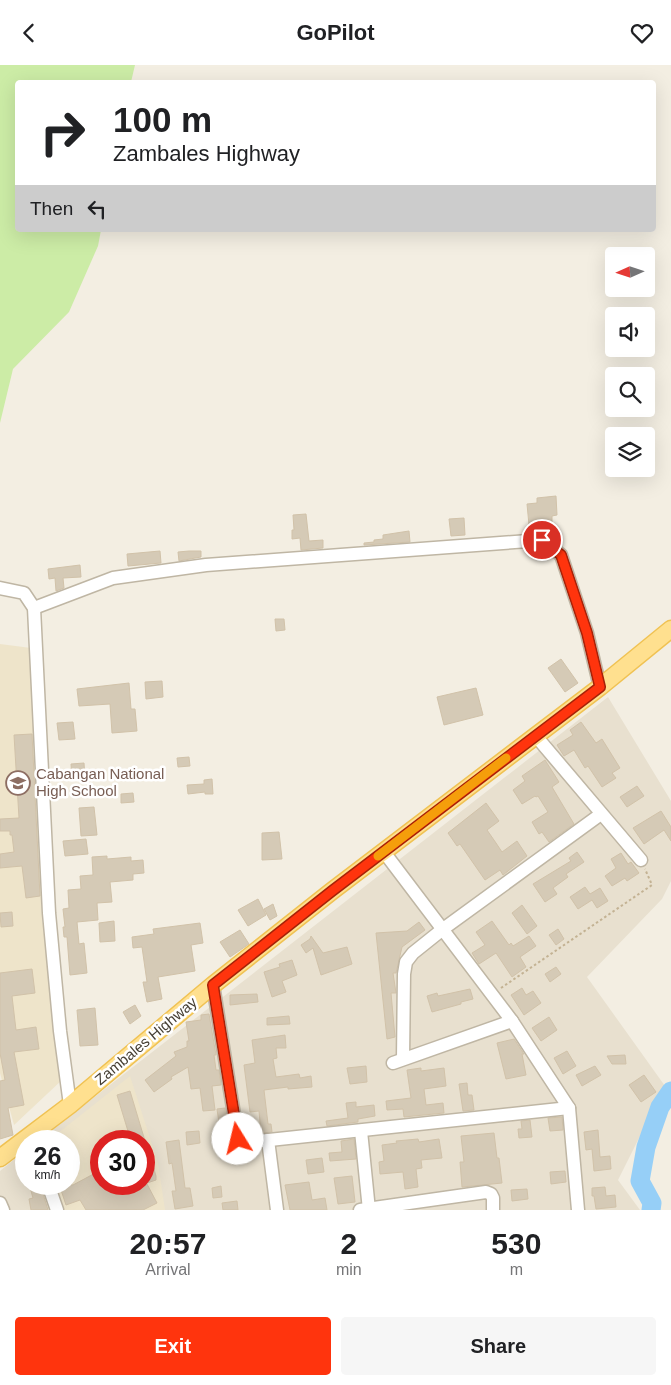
<!DOCTYPE html>
<style>
:root{--surface:#fff;--page:#f6f6f6;--text:#202124;--muted:#757577;--accent:#ff340d}
body{margin:0;font-family:Arial,sans-serif;background:var(--page);color:var(--text);height:100vh;display:flex;flex-direction:column;font-size:19px;white-space:nowrap}
*{box-sizing:border-box;margin:0}
p{font-size:16px;color:var(--muted)}
.icon{flex:none;width:28px;height:28px;fill:none;stroke:currentColor;stroke-width:2;stroke-linecap:round;stroke-linejoin:round}
.map{position:relative;height:1145px;overflow:hidden}
.side{display:flex;flex-direction:column;background:var(--surface);flex:1}
.side>*{flex:none}
.guide{position:absolute;left:15px;top:15px;width:641px;height:152px;border-radius:5px;box-shadow:0 5px 20px #0002;background:#fff;color:var(--text);overflow:hidden}
.needle{width:32px;rotate:267deg}
.fabs{position:absolute;left:605px;top:182px;display:grid;gap:10px}
.fabs a{display:grid;place-items:center;width:50px;height:50px;border-radius:5px;background:var(--surface);box-shadow:0 5px 20px #0002;font-size:25px}
.speed{position:absolute;left:15px;top:1065px;display:flex;gap:10px;font-size:25px;font-weight:700;text-align:center}
.speed>*{display:grid;place-content:center;width:65px;height:65px;border-radius:50%;background:var(--surface);box-shadow:0 5px 20px #0002;line-height:1}
.speed small{font-size:12px;font-weight:400}
.speed .limit{border:8px solid #d22;background:#fff;color:#111}
.pin{position:absolute;display:grid;place-items:center;width:42px;height:42px;color:#fff;margin:-21px;border:2px solid #fff;border-radius:50%;box-shadow:0 1px 5px #0007}
.me{position:absolute;width:55px;margin:-28px;rotate:351deg;stroke-linejoin:round;filter:drop-shadow(0 0 4px #0008)}
.turn{display:flex;align-items:center;gap:18px;height:105px;padding:0 15px;font-size:22px}
.turn .icon{width:65px;height:65px;stroke-width:2.5}
.turn b{display:block;font-size:35px;line-height:42px}
.then{display:flex;align-items:center;height:48px;padding:0 15px;background:#0003;gap:10px;font-size:19px}
.eta{display:flex;justify-content:space-evenly;align-items:center;height:85px;text-align:center}
.eta b{font-size:30px;font-weight:700;line-height:35px}
.primary-button{display:flex;gap:10px;margin-top:auto;padding:10px 15px}
.primary-button a{flex:1;height:58px;border-radius:5px;background:var(--accent);color:#fff;font-size:20px;font-weight:700;line-height:58px;text-align:center}
.primary-button a+a{background:var(--page);color:var(--text)}
header{display:flex;justify-content:space-between;align-items:center;height:65px;padding:0 15px;background:var(--surface);font-size:22px;font-weight:700}
.map>svg:first-child{display:block}
.residential{fill:#e8e0cf;fill-rule:evenodd}
.education{fill:#eee4ca;fill-rule:evenodd}
.green{fill:#cceca6}
.lines{fill:none;stroke-linecap:round;stroke-linejoin:round}
.river{stroke:#96cff7;stroke-width:19}
.building{fill:#d5cab6;stroke:#d1c2a9}
.minor-casing{stroke:#bfb6a4;stroke-width:15}
.major-casing{stroke:#f0c253;stroke-width:19}
.path{stroke:#c3b293;stroke-width:2;stroke-dasharray:2.5 2.5;stroke-linecap:butt}
.minor{stroke:#fff;stroke-width:12}
.major{stroke:#ffe08f;stroke-width:16}
.route-casing{stroke:#a62208;stroke-width:12}
.route{stroke:#ff340d;stroke-width:9}
.slow{stroke:#f59e0b;stroke-width:9}
.labels{text-anchor:middle;stroke-width:5;stroke-linejoin:round;paint-order:stroke}
.education-label{font-size:15px;fill:#785e54;stroke:#fff;text-anchor:start}
.street-label{font-size:15px;fill:#453e32;stroke:#fff}
</style>
<header><svg class="icon" aria-label="back" viewBox="0 0 24 24"><path d="M15 5l-7 7 7 7"/></svg>GoPilot<svg class="icon" aria-label="heart" viewBox="0 0 24 24"><path d="M12 20l-8-8c-3-5 5-10 8-4 3-6 11-1 8 4z"/></svg></header>
<div class="map">
<svg width="671" height="1145" viewBox="0 0 671 1145">
<rect width="100%" height="100%" fill="#f3eee2"/>
<!-- residential -->
<path class="residential" d="M608 632 671 736V816L662 834 587 912 665 1021 618 1115 640 1145H0V1106L26 1085V1119H69V1076H38ZM101 1076H144V1119H101Z"/>
<!-- education -->
<g class="education">
<polygon points="0,579 31,583 42,854 63,1014 14,1060 0,1008"/>
<path d="M130 1011 158 1098 165 1145H61L53 1119H69V1076H48ZM101 1076H144V1119H101Z"/>
</g>
<!-- green -->
<polygon class="green" points="0,0 135,0 131,17 18,18 18,165 101,165 98,181 69,247 13,304 0,358"/>
<g class="lines">
<!-- river -->
<polyline class="river" points="651,1145 652,1138 640,1116 646,1082 660,1042 671,1026"/>
</g>
<!-- building -->
<g class="building">
<polygon points="556,431 557,450 552,451 552,458 529,460 527,439 537,438 537,433"/>
<polygon points="306,449 309,476 323,475 323,483 301,485 300,473 292,474 292,465 294,465 293,450"/>
<polygon points="464,453 465,470 451,471 449,454"/>
<polygon points="409,466 410,477 364,480 364,478 374,477 374,475 383,474 383,470"/>
<polygon points="160,486 161,498 128,501 127,489"/>
<polygon points="189,486 201,486 201,492 179,496 178,487"/>
<polygon points="80,500 81,512 63,513 64,523 56,526 55,513 49,514 48,504"/>
<polygon points="275,554 284,554 285,565 276,566"/>
<polygon points="561,594 578,618 565,627 548,603"/>
<polygon points="162,616 163,632 146,634 145,617"/>
<polygon points="129,618 131,644 135,644 137,666 112,668 110,639 79,641 77,624"/>
<polygon points="476,623 483,650 444,660 437,632"/>
<polygon points="73,657 75,674 59,675 57,658"/>
<polygon points="581,657 596,678 602,674 620,703 612,708 616,713 602,722 588,701 585,703 574,685 564,691 557,680 573,670 570,665"/>
<polygon points="32,669 40,831 26,833 22,801 0,803 0,789 14,787 12,770 10,770 10,766 0,766 0,754 19,753 14,670"/>
<polygon points="189,692 190,701 178,702 177,693"/>
<polygon points="545,695 559,717 552,722 574,759 549,777 542,767 539,769 532,757 548,747 538,731 536,732 535,731 522,739 513,725 525,716 522,711"/>
<polygon points="84,698 85,713 72,714 71,699"/>
<polygon points="212,714 213,729 205,729 205,727 188,729 187,720 204,719 204,715"/>
<polygon points="637,721 644,731 627,742 620,732"/>
<polygon points="133,728 134,737 121,738 121,729"/>
<polygon points="486,738 499,756 487,765 496,778 502,787 517,776 527,791 503,810 500,805 485,815 460,779 457,781 448,768"/>
<polygon points="94,742 97,770 81,771 79,743"/>
<polygon points="661,746 671,762 671,776 664,765 644,779 633,763"/>
<polygon points="279,767 282,794 262,795 262,768"/>
<polygon points="86,774 88,789 65,791 63,776"/>
<polygon points="577,787 584,797 566,809 568,812 553,823 557,829 545,837 533,819 571,796 569,793"/>
<polygon points="621,788 628,799 631,797 639,808 627,816 625,813 612,821 605,811 616,803 611,794"/>
<polygon points="107,791 107,794 131,792 131,796 143,795 144,808 133,809 133,815 110,817 112,837 97,838 98,855 77,857 79,879 84,878 87,908 70,910 67,872 64,872 63,862 65,862 63,844 69,843 68,825 81,824 80,811 93,810 92,792"/>
<polygon points="585,822 590,829 600,823 608,836 597,843 592,835 578,844 570,832"/>
<polygon points="258,834 266,850 248,861 238,845"/>
<polygon points="273,839 277,851 270,855 264,844"/>
<polygon points="522,840 537,861 527,869 512,848"/>
<polygon points="12,847 13,861 1,862 0,848"/>
<polygon points="114,856 115,876 100,877 99,858"/>
<polygon points="492,856 509,880 511,878 513,881 529,871 536,881 520,892 526,902 512,912 496,888 479,899 472,888 485,880 476,867"/>
<polygon points="419,857 425,865 402,882 396,908 393,908 396,928 391,928 395,972 387,974 376,868 407,866"/>
<polygon points="200,858 203,878 191,880 195,906 158,912 162,934 147,937 143,917 147,917 142,882 133,883 132,872 154,869 153,864"/>
<polygon points="558,864 564,874 556,880 549,870"/>
<polygon points="240,865 249,879 230,892 220,877"/>
<polygon points="311,871 323,888 347,882 352,899 321,910 313,883 306,888 301,880 310,874"/>
<polygon points="292,895 297,910 282,916 286,927 272,932 264,907 280,902 279,899"/>
<polygon points="556,902 561,909 550,917 545,909"/>
<polygon points="32,904 35,928 12,931 16,965 36,962 39,984 14,987 24,1040 8,1043 13,1070 0,1074 0,1016 5,1015 0,988 0,908"/>
<polygon points="522,923 526,930 533,926 541,938 524,950 511,930"/>
<polygon points="470,924 473,934 461,937 461,939 432,947 427,931 437,928 438,931"/>
<polygon points="257,929 258,937 230,940 230,930"/>
<polygon points="135,940 141,951 130,959 123,947"/>
<polygon points="95,943 98,980 80,981 77,945"/>
<polygon points="209,949 216,990 214,990 216,1005 219,1005 221,1020 212,1021 215,1045 203,1046 200,1023 191,1024 188,1002 171,1012 172,1014 154,1027 145,1015 176,991 174,987 187,982 187,976 189,976 186,957 201,955 201,950"/>
<polygon points="289,951 290,959 267,960 267,953"/>
<polygon points="549,952 557,965 541,976 532,963"/>
<polygon points="285,970 286,983 276,983 277,993 273,994 276,1012 299,1009 300,1013 311,1011 312,1022 288,1024 288,1022 264,1025 268,1059 271,1059 272,1067 261,1068 259,1046 250,1047 244,1000 255,998 252,975"/>
<polygon points="514,974 524,989 522,989 526,1010 506,1014 497,978"/>
<polygon points="567,986 576,1001 563,1009 554,993"/>
<polygon points="625,990 626,999 612,999 607,991"/>
<polygon points="366,1001 367,1017 350,1019 347,1003"/>
<polygon points="595,1001 601,1010 582,1021 576,1010"/>
<polygon points="421,1003 421,1006 444,1003 446,1021 424,1024 426,1040 443,1038 444,1048 404,1052 403,1044 387,1045 386,1036 411,1033 407,1005"/>
<polygon points="644,1010 656,1027 641,1037 629,1020"/>
<polygon points="467,1018 468,1030 472,1030 474,1045 463,1046 459,1019"/>
<polygon points="130,1026 145,1076 131,1076 117,1030"/>
<polygon points="356,1037 356,1042 374,1040 375,1051 358,1054 358,1057 327,1061 326,1056 348,1053 346,1038"/>
<polygon points="225,1043 226,1057 219,1058 217,1044"/>
<polygon points="562,1052 563,1065 550,1066 548,1053"/>
<polygon points="530,1055 532,1072 519,1073 518,1064 522,1064 521,1056"/>
<polygon points="598,1065 600,1092 610,1091 611,1104 594,1106 592,1084 586,1085 584,1067"/>
<polygon points="199,1066 200,1078 187,1080 186,1067"/>
<polygon points="494,1068 497,1093 499,1093 502,1118 462,1122 460,1097 464,1097 461,1071"/>
<polygon points="354,1074 356,1094 330,1096 329,1088 342,1087 341,1076"/>
<polygon points="418,1074 419,1077 439,1074 442,1093 421,1095 422,1103 416,1104 418,1122 405,1124 403,1107 380,1109 379,1097 384,1096 382,1080 397,1078 396,1076"/>
<polygon points="179,1075 185,1123 190,1123 193,1141 175,1144 172,1126 176,1126 172,1098 169,1099 166,1077"/>
<polygon points="144,1077 146,1077 156,1111 156,1115 144,1119 147,1119 157,1138 143,1145 86,1145 80,1135 66,1140 59,1119 73,1120 101,1105 101,1119 144,1119"/>
<polygon points="322,1093 324,1107 308,1109 306,1095"/>
<polygon points="565,1106 566,1117 551,1119 550,1107"/>
<polygon points="352,1111 355,1137 338,1139 334,1113"/>
<polygon points="309,1117 312,1135 325,1133 327,1145 290,1145 285,1120"/>
<polygon points="29,1119 40,1119 48,1145 31,1145 29,1134 33,1133"/>
<polygon points="221,1121 222,1132 213,1133 212,1123"/>
<polygon points="605,1122 606,1131 615,1130 616,1142 596,1144 594,1131 592,1131 592,1123"/>
<polygon points="527,1124 528,1134 512,1136 511,1125"/>
<polygon points="237,1136 238,1145 223,1145 222,1138"/>
</g>
<g class="lines">
<!-- minor casing -->
<g class="minor-casing">
<g id="minor">
<polyline points="0,523 24,528 34,543 49,848 60,966 70,1040"/>
<polyline points="34,543 113,513 206,500 542,475 561,490 587,568 600,622"/>
<polyline points="535,670 641,795"/>
<polyline points="384,787 512,956 569,1043 578,1145"/>
<polyline points="213,920 238,1074 241,1078 569,1043"/>
<polyline points="403,994 404,909 406,897 413,888 443,864 601,749"/>
<polyline points="393,998 512,956"/>
<polyline points="361,1066 369,1145"/>
<polyline points="268,1075 277,1145"/>
<polyline points="48,1119 57,1145"/>
<polyline points="0,1138 3,1145"/>
<polyline points="360,1145 486,1127 491,1129 493,1133 493,1145"/>
</g>
</g>
<!-- major casing -->
<g class="major-casing">
<polyline id="major" points="0,1093 70,1040 213,920 332,826 600,622 671,564"/>
</g>
<!-- path -->
<polyline class="path" points="501,923 652,820 645,804"/>
<!-- minor -->
<use href="#minor" class="minor"/>
<!-- major -->
<use href="#major" class="major"/>
</g>
<g class="lines">
<!-- route casing -->
<g class="route-casing">
<polyline id="route" points="238,1074 213,920 332,826 600,622 587,568 561,490 542,475"/>
</g>
<!-- route -->
<use href="#route" class="route"/>
<!-- slow -->
<polyline class="slow" points="378,791 506,693"/>
</g>
<!-- icons -->
<defs>
<g id="school-ring" transform="scale(1.25)"><circle r="9.5" fill="#fff" stroke="#8d6e63" stroke-width="1.5"/><path d="M0-5L7-2L0 1L-7-2ZM-4 1L0 2.5L4 1V4Q0 6-4 4Z" fill="#8d6e63"/></g>
</defs>
<g fill-rule="evenodd">
<use href="#school-ring" x="18" y="718"/>
</g>
<g class="labels">
<!-- education labels -->
<g class="education-label">
<text x="36" y="714">Cabangan National<tspan x="36" dy="17">High School</tspan></text>
</g>
<!-- street labels -->
<g class="street-label">
<text transform="translate(146 976) rotate(-40)" y="5">Zambales Highway</text>
</g>
</g>
</svg>
<div class="fabs">
<a><svg class="needle" viewBox="-14 -14 28 28"><path d="M0-13l5 13h-10z" fill="#e53935"/><path d="M0 13l5-13h-10z" fill="#757577"/></svg></a>
<a><svg class="icon" aria-label="sound" viewBox="0 0 24 24"><path d="M4 9h4l5-4v14l-5-4H4zM17 9q2 3 0 6"/></svg></a>
<a><svg class="icon" aria-label="search" viewBox="0 0 24 24"><circle cx="10" cy="10" r="6"/><path d="M15 15l6 6"/></svg></a>
<a><svg class="icon" aria-label="layers" viewBox="0 0 24 24"><path d="M12 4l9 5-9 5-9-5zM3 14l9 5 9-5"/></svg></a>
</div>
<div class="speed"><div>26<small>km/h</small></div><div class="limit">30</div></div>
<div class="pin" style="left:542px;top:475px;background:#d93025"><svg class="icon" aria-label="arrive" viewBox="0 0 24 24"><path d="M6 21V4h12l-3 4 3 4H6"/></svg></div>
<svg class="me" style="left:238px;top:1074px" viewBox="-20 -20 40 40"><circle r="19" fill="#fff"/><path d="M0-13L10 11 0 6-10 11z" fill="#ff340d"/></svg>
<div class="guide">
<div class="turn"><svg class="icon" aria-label="right" viewBox="0 0 24 24"><path d="M7 20v-9h11M14 6l5 5-5 5"/></svg><div><b>100 m</b>Zambales Highway</div></div>
<div class="then">Then<svg class="icon" aria-label="left" viewBox="0 0 24 24"><path d="M17 20v-9H6M10 6l-5 5 5 5"/></svg></div>
</div>
</div>
<section class="side">
<div class="eta">
<div><b>20:57</b><p>Arrival</p></div>
<div><b>2</b><p>min</p></div>
<div><b>530</b><p>m</p></div>
</div>
<div class="primary-button"><a>Exit</a><a>Share</a></div>
</section>
